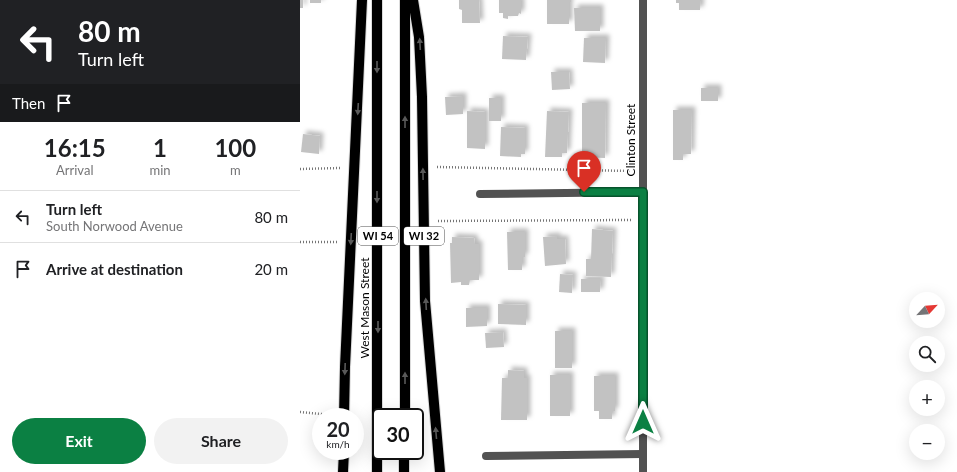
<!DOCTYPE html>
<meta charset="utf-8">
<style>
:root{--surface:#fff;--page:#f2f2f2;--text:#202124;--muted:#757577;--line:#e0e0e0;--accent:#0b8043}
body{margin:0;font-family:Lato,sans-serif;background:var(--page);color:var(--text);height:100vh;display:flex;flex-direction:column;font-size:15px;white-space:nowrap}
*{box-sizing:border-box;margin:0}
p{font-size:13px;color:var(--muted)}
.icon{flex:none;width:22px;height:22px;fill:none;stroke:currentColor;stroke-width:2;stroke-linecap:round;stroke-linejoin:round}
.map{position:relative;flex:1;overflow:hidden}
.sheet{display:flex;flex-direction:column;background:var(--surface);width:300px}
.sheet>*{flex:none}
.guide{background:#202124;color:#fff;overflow:hidden}
.needle{width:26px;rotate:64deg}
.buttons{position:absolute;left:609px;top:292px;display:grid;gap:8px}
.buttons a{display:grid;place-items:center;width:36px;height:36px;border-radius:50%;background:var(--surface);box-shadow:0 4px 16px #0002;font-size:20px}
.speed{position:absolute;left:12px;top:408px;display:flex;gap:8px;font-size:20px;font-weight:700;text-align:center}
.speed>*{display:grid;place-content:center;width:52px;height:52px;border-radius:50%;background:var(--surface);box-shadow:0 4px 16px #0002;line-height:1}
.speed small{font-size:10px;font-weight:400}
.speed .limit{border:2px solid #111;border-radius:6px;background:#fff;color:#111}
.pin{position:absolute;display:grid;place-items:center;width:34px;height:34px;color:#fff;margin:-41px -17px;border-radius:50% 50% 50% 0;rotate:-45deg;box-shadow:0 0 4px #0007}
.pin .icon{rotate:45deg}
.me{position:absolute;width:44px;margin:-22px;rotate:0deg;stroke-linejoin:round;filter:drop-shadow(0 0 3px #0008)}
.turn{display:flex;align-items:center;gap:14px;height:84px;padding:0 12px;font-size:18px}
.turn .icon{width:52px;height:52px;stroke-width:2.5}
.turn b{display:block;font-size:28px;line-height:34px}
.then{display:flex;align-items:center;height:38px;padding:0 12px;background:#0003;gap:8px;font-size:15px}
.eta{display:flex;justify-content:space-evenly;align-items:center;height:68px;text-align:center}
.eta b{font-size:24px;font-weight:700;line-height:28px}
.action{display:flex;gap:8px;margin-top:auto;padding:8px 12px}
.action a{flex:1;height:46px;border-radius:24px;background:var(--accent);color:#fff;font-size:16px;font-weight:700;line-height:46px;text-align:center}
.action a+a{background:var(--page);color:var(--text)}
ul{padding:0;list-style:none}
li{display:flex;align-items:center;gap:12px;height:52px;padding:0 12px;border-top:1px solid var(--line)}
li div{flex:1}
li b{display:block;font-size:15px}
li em{font-style:normal}
main{display:flex;flex:1;min-height:0}
.map>svg:first-child{display:block}
.building{fill:#c2c2c2;filter:url(#shadow)}
.lines{fill:none;stroke-linecap:round;stroke-linejoin:round}
.primary-casing{stroke:#dbdbdb;stroke-width:12}
.path{stroke:#747474;stroke-width:2.5;stroke-dasharray:1 2;stroke-linecap:butt}
.minor{stroke:#525252;stroke-width:8}
.primary{stroke:#000;stroke-width:10}
.oneway{fill:#595959}
.route-casing{stroke:#07532c;stroke-width:10}
.route{stroke:#0b8043;stroke-width:7}
.labels{text-anchor:middle;stroke-width:3;stroke-linejoin:round;paint-order:stroke}
.shield{fill:#fff;stroke:#4c4c4c;stroke-width:1}
.shield-label{font-size:11px;font-weight:bold;fill:#000}
.street-label{font-size:12px;fill:#000;stroke:#fff}
</style>
<main>
<section class="sheet">
<div class="guide">
<div class="turn"><svg class="icon" aria-label="left" viewBox="0 0 24 24"><path d="M17 20v-9H6M10 6l-5 5 5 5"/></svg><div><b>80 m</b>Turn left</div></div>
<div class="then">Then<svg class="icon" aria-label="arrive" viewBox="0 0 24 24"><path d="M6 21V4h12l-3 4 3 4H6"/></svg></div>
</div>
<div class="eta">
<div><b>16:15</b><p>Arrival</p></div>
<div><b>1</b><p>min</p></div>
<div><b>100</b><p>m</p></div>
</div>
<ul>
<li><svg class="icon" aria-label="left" viewBox="0 0 24 24"><path d="M17 20v-9H6M10 6l-5 5 5 5"/></svg><div><b>Turn left</b><p>South Norwood Avenue</p></div><em>80 m</em></li>
<li><svg class="icon" aria-label="arrive" viewBox="0 0 24 24"><path d="M6 21V4h12l-3 4 3 4H6"/></svg><div><b>Arrive at destination</b></div><em>20 m</em></li>
</ul>
<div class="action"><a>Exit</a><a>Share</a></div>
</section>
<div class="map">
<svg width="657" height="472" viewBox="0 0 657 472">
<defs>
<filter id="shadow"><feDropShadow dx="3.5" dy="-3.5" stdDeviation="2" flood-color="#0004"/></filter>
</defs>
<rect width="100%" height="100%" fill="#fff"/>
<!-- building -->
<g class="building">
<rect x="0" y="0" width="3" height="8"/>
<rect x="10" y="0" width="11" height="3"/>
<polygon points="159,0 179,0 180,23 162,23 162,10 159,9"/>
<polygon points="199,0 221,0 221,14 219,13 218,16 208,16 208,19 203,18 203,13 199,13"/>
<polygon points="247,0 271,0 271,2 269,2 269,24 247,24"/>
<polygon points="376,0 401,0 400,10 379,10 379,3 376,3"/>
<polygon points="274,8 300,8 300,31 275,31"/>
<polygon points="203,36 228,37 226,60 202,59"/>
<polygon points="284,38 306,38 305,63 283,62"/>
<polygon points="251,72 269,72 270,89 252,90"/>
<rect x="401" y="88" width="17" height="13"/>
<polygon points="163,96 163,114 146,115 145,97"/>
<rect x="189" y="98" width="12" height="23"/>
<polygon points="282,103 306,103 305,158 282,157"/>
<polygon points="373,110 392,110 391,154 383,154 383,160 373,160"/>
<polygon points="167,111 185,112 185,149 167,148"/>
<polygon points="247,111 269,112 267,153 262,153 262,157 245,157"/>
<polygon points="201,127 225,128 225,154 221,154 221,157 200,156"/>
<polygon points="3,134 20,136 19,154 1,152"/>
<polygon points="292,229 313,231 311,277 286,276 286,259 291,259"/>
<polygon points="207,232 225,232 225,257 222,257 222,270 208,270"/>
<polygon points="257,236 257,239 265,239 266,264 245,266 243,237"/>
<polygon points="152,237 174,238 175,244 179,244 179,280 170,280 169,285 161,285 161,282 151,283 150,243 152,243"/>
<polygon points="260,274 273,275 272,293 259,292"/>
<polygon points="281,279 301,279 300,292 281,292"/>
<polygon points="198,304 226,305 226,325 198,324"/>
<polygon points="166,308 187,308 187,326 166,327"/>
<rect x="255" y="331" width="17" height="37"/>
<polygon points="203,332 204,347 186,348 185,333"/>
<polygon points="208,370 224,371 224,378 227,378 227,420 201,420 202,378 208,378"/>
<rect x="250" y="375" width="20" height="41"/>
<polygon points="294,376 315,376 315,411 312,411 312,419 299,419 299,411 294,411"/>
</g>
<g class="lines">
<!-- primary casing -->
<g class="primary-casing">
<g id="primary">
<polyline points="77,0 77,472"/>
<polyline points="113,0 119,37 122,97 125,301 140,472"/>
<polyline points="44,417 45,367 62,0"/>
<polyline points="105,417 105,0"/>
<polyline points="43,472 44,451"/>
<polyline points="104,472 104,451"/>
</g>
</g>
<!-- path -->
<g class="path">
<polyline points="137,167 330,171"/>
<polyline points="0,169 40,168"/>
<polyline points="138,221 331,220"/>
<polyline points="0,242 37,242"/>
<polyline points="0,412 31,415"/>
</g>
<!-- minor -->
<g class="minor">
<polyline points="180,194 343,192"/>
<polyline points="186,456 343,454"/>
<polyline points="343,472 343,0"/>
</g>
<!-- primary -->
<use href="#primary" class="primary"/>
</g>
<!-- one-way arrows -->
<defs><path id="oneway-solid" d="M-6-.8H1V-3.2L6.5 0L1 3.2V.8H-6Z"/></defs>
<g class="oneway">
<use href="#oneway-solid" transform="translate(120 44) rotate(-93)"/>
<use href="#oneway-solid" transform="translate(77 67) rotate(90)"/>
<use href="#oneway-solid" transform="translate(58 109) rotate(93)"/>
<use href="#oneway-solid" transform="translate(105 122) rotate(-90)"/>
<use href="#oneway-solid" transform="translate(123 174) rotate(-91)"/>
<use href="#oneway-solid" transform="translate(77 197) rotate(90)"/>
<use href="#oneway-solid" transform="translate(51 239) rotate(93)"/>
<use href="#oneway-solid" transform="translate(126 304) rotate(-93)"/>
<use href="#oneway-solid" transform="translate(78 327) rotate(90)"/>
<use href="#oneway-solid" transform="translate(45 369) rotate(92)"/>
<use href="#oneway-solid" transform="translate(105 378) rotate(-90)"/>
<use href="#oneway-solid" transform="translate(136 433) rotate(-95)"/>
</g>
<g class="lines">
<!-- route casing -->
<g class="route-casing">
<polyline id="route" points="284,192 343,192 343,422"/>
</g>
<!-- route -->
<use href="#route" class="route"/>
</g>
<g class="labels">
<!-- shield labels -->
<g class="shield">
<rect x="58" y="227" width="40" height="18" rx="3"/>
<rect x="104" y="227" width="40" height="18" rx="3"/>
</g>
<g class="shield-label">
<text x="78" y="240">WI 54</text>
<text x="124" y="240">WI 32</text>
</g>
<!-- street labels -->
<g class="street-label">
<text transform="translate(331 140) rotate(-90)" y="4">Clinton Street</text>
<text transform="translate(65 308) rotate(-90)" y="4">West Mason Street</text>
</g>
</g>
</svg>
<div class="buttons">
<a><svg class="needle" viewBox="-14 -14 28 28"><path d="M0-13l5 13h-10z" fill="#e53935"/><path d="M0 13l5-13h-10z" fill="#757577"/></svg></a>
<a><svg class="icon" aria-label="search" viewBox="0 0 24 24"><circle cx="10" cy="10" r="6"/><path d="M15 15l6 6"/></svg></a>
<a>+</a>
<a>−</a>
</div>
<div class="speed"><div>20<small>km/h</small></div><div class="limit">30</div></div>
<div class="pin" style="left:284px;top:192px;background:#d93025"><svg class="icon" aria-label="arrive" viewBox="0 0 24 24"><path d="M6 21V4h12l-3 4 3 4H6"/></svg></div>
<svg class="me" style="left:343px;top:422px" viewBox="-20 -20 40 40"><path d="M0-17L14 15 0 8-14 15z" fill="#0b8043" stroke="#fff" stroke-width="4"/></svg>
</div>
</main>
